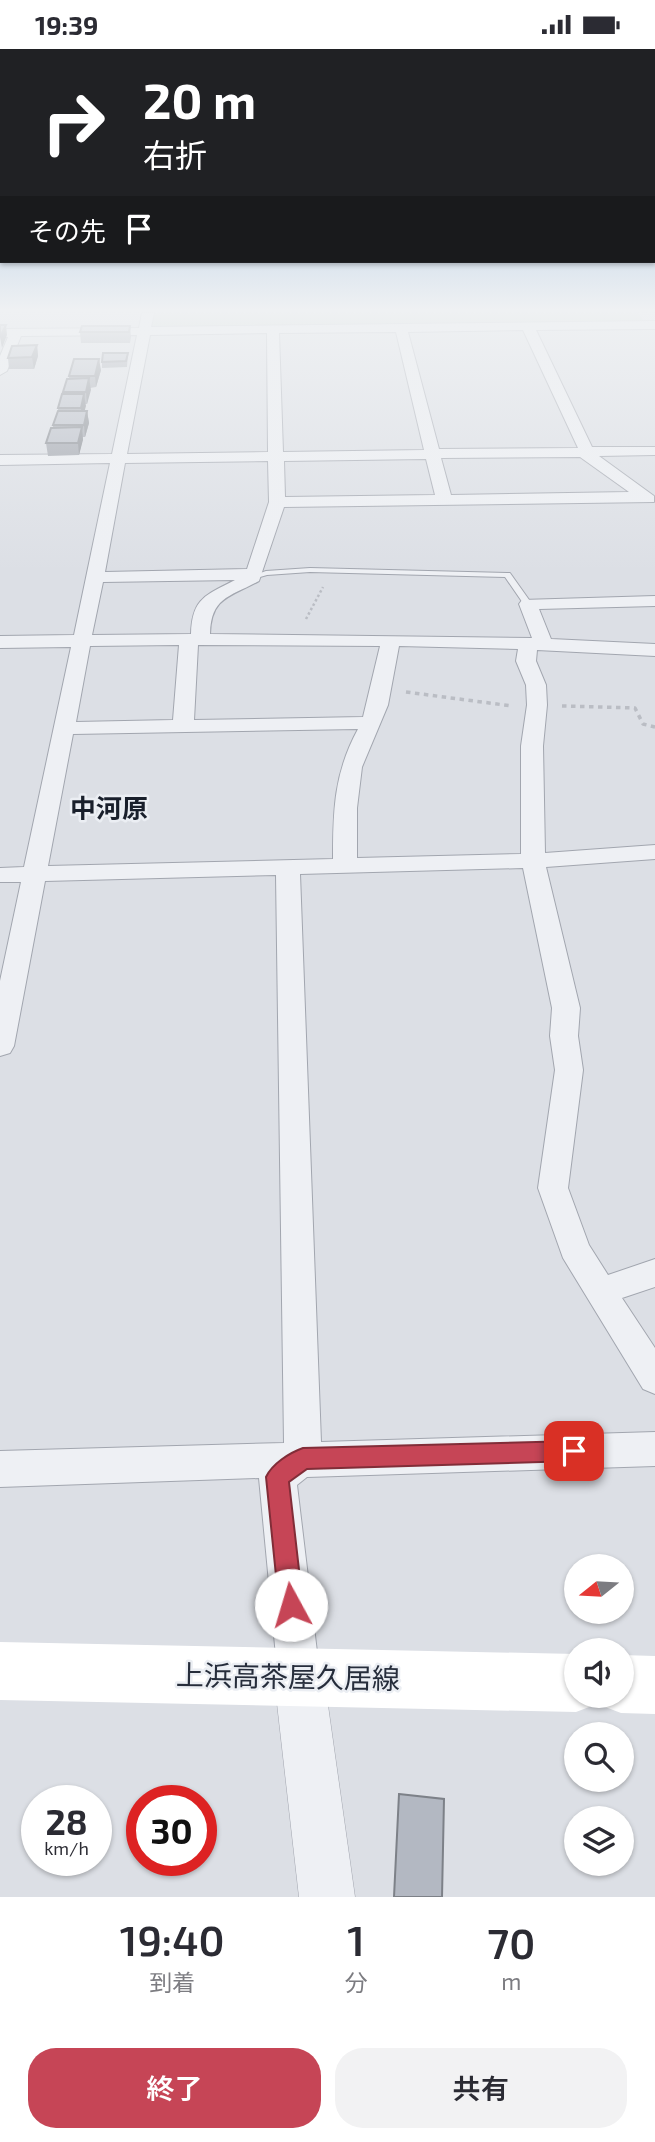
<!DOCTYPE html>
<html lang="ja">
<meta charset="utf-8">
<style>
:root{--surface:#fff;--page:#f2f2f3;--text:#2b2b33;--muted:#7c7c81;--accent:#c64556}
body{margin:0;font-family:"Exo 2","Noto Sans JP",sans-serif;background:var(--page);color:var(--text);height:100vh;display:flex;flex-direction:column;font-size:26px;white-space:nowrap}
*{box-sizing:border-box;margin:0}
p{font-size:23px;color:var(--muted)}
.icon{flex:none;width:38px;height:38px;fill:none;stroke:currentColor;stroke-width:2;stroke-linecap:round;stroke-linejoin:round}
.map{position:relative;height:1848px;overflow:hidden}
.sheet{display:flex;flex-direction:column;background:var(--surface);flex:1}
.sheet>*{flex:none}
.top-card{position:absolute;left:0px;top:0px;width:656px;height:214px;box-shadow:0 2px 5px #0004;background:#202124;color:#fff;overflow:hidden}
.needle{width:46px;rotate:252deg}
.fabs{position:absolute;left:564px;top:1505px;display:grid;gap:14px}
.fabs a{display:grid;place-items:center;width:70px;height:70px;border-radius:50%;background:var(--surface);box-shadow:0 2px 5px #0004;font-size:35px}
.speed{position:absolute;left:21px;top:1736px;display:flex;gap:14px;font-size:35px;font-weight:700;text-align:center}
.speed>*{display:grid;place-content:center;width:91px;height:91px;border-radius:50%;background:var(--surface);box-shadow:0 2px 5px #0004;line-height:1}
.speed small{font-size:18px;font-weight:400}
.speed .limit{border:10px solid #d22;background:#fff;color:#111}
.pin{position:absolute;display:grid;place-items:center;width:60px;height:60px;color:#fff;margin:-30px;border-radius:14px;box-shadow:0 4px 10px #0006}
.me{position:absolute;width:77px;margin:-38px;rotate:354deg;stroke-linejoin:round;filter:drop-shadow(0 0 5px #0008)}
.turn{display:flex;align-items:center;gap:24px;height:147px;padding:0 28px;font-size:32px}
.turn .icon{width:91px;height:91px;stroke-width:2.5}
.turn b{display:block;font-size:49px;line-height:60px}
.then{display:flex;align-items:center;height:66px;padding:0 28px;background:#0003;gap:14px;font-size:26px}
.eta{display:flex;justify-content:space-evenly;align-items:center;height:119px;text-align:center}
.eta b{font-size:42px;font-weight:600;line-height:49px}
.action{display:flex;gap:14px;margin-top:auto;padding:14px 28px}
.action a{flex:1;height:80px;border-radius:28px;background:var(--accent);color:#fff;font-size:28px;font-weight:600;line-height:80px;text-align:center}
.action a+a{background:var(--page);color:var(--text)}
.status{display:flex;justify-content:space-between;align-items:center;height:49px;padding:0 35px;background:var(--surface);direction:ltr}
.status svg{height:19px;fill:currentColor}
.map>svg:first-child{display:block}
.green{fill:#c1cfbd}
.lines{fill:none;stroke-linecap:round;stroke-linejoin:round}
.service-casing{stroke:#a2a6af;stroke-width:2}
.minor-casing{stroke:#a2a6af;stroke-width:2}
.tertiary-casing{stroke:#a2a6af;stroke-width:1}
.path-far1{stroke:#babdc4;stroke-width:2.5;stroke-dasharray:2.5 2.5;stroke-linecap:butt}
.path{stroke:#babdc4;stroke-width:3.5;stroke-dasharray:4.5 4.5;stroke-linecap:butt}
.service{fill:#eef0f4;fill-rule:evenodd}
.minor{fill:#eef0f4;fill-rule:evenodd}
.tertiary{fill:#eef0f4;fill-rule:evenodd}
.secondary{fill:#fff;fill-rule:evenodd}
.wall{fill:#9a9ea7}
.shaded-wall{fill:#7d8188}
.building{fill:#b3b8c2;stroke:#7d8188;stroke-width:2}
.route{fill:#c64556;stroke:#812d38;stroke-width:2}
.labels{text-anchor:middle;stroke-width:5;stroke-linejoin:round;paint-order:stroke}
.quarter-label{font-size:26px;font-weight:bold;fill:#191f2b;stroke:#ebeef3}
.near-street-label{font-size:28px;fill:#262d3b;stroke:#ebeef3}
</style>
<div class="status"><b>19:39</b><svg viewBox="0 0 49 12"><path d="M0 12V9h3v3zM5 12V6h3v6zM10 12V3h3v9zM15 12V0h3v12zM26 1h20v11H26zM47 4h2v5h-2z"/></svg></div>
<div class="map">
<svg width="655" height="1848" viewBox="0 0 655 1848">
<rect width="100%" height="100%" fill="#dcdfe5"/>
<!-- green -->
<polygon class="green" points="154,264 638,264 645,274 151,280"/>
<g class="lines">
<!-- service casing -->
<g class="service-casing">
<polygon id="service" points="310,519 507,524 510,524 532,555 525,557 505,528 310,523 267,526 253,530 249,528 266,522"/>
</g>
<!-- minor casing -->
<g class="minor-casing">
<path id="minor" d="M142 264H154L151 278 655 272V280L536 281 592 398H655V406L599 407 654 447V453L284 458 259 532C230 548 211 548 210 585L532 589 519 555 522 551 655 547V557L539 560 551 590 655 595V607L537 601 536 612 546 636 547 656 543 697 545 804 655 796V810L546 818 580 959 578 987 583 1021 568 1139 589 1196 608 1226 655 1210V1238L622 1249 655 1299V1345L643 1340 563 1209 538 1139 555 1021 550 987 552 959 523 819 300 825 321 1393 655 1383V1417L307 1428 297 1436 320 1628 314 1643 299 1649 284 1643 278 1628 259 1429 0 1438V1402L284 1394 276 826 45 832 14 997 10 1004 0 1007V932L21 833H0V819L24 818 71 598 0 599V587L74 586 110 414 0 416V406L112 405 137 286 21 287 7 322 0 326V307L8 288H0V280L139 279ZM523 281 578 399 439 400 408 283ZM396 283 424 401 283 403 279 284ZM267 284 268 403 127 405 150 286ZM580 408 629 443 451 446 441 409ZM426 410 435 446 285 448 284 412ZM268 412 269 453 247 520 105 523 125 414ZM235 531C206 546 192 549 191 585L92 586 103 533ZM179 596 173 671 76 673 90 597ZM198 596 380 597 363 668 194 671ZM399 597 518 600 516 612 526 636 527 656 521 697V805L357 809V759L362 718 388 656ZM358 680C334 724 333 761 333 810L48 817 73 685Z"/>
</g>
<!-- tertiary casing -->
<g class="tertiary-casing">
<polygon id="tertiary" points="299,1603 317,1610 324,1628 355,1848 299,1848 274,1628 281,1610"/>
</g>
<!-- path-far1 -->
<polyline class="path-far1" points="306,570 323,538"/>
<!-- path -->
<g class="path">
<polyline points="406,643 512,657"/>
<polyline points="562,657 635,659 643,675 655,678"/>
</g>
<!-- service -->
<use href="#service" class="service"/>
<!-- minor -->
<use href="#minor" class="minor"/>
<!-- tertiary -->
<use href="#tertiary" class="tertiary"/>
<!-- secondary -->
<polygon class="secondary" points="0,1593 576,1605 576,1647 621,1647 621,1606 655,1607 655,1665 621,1664 600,1656 598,1651 597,1655 576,1663 0,1651"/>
</g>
<!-- wall -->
<g class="wall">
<polygon points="130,277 131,288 130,294 81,294 80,283"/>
<polygon points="37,296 38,307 34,320 9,320 8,309"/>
<polygon points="128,304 127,318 102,319 102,313"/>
<polygon points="101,321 96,338 90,339 87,355 85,355 84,362 87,362 89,374 85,388 83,388 79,406 48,407 46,394 53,379 53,376 58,362 58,359 63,343 69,330 69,327"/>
<polygon points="399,1745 442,1848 394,1848"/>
</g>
<!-- shaded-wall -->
<g class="shaded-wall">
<polygon points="6,276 7,286 2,299 0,288"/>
<polygon points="37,296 38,307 34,320 32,308"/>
<polygon points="99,310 101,321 96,338 95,327"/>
<polygon points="89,329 91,341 87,355 86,343"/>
<polygon points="84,345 86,357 82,371 81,359"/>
<polygon points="87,362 89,374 85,388 84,376"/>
<polygon points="82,378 83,391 79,406 78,394"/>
</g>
<!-- building -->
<g class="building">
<polygon points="0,276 6,276 0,288"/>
<polygon points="82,277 130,277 129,283 80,283"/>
<polygon points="37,296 32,308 8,309 12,297"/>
<polygon points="103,304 128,304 126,312 102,313"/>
<polygon points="74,310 99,310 95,327 69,327"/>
<polygon points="89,329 86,343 63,343 67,330"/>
<polygon points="62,345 84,345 81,359 58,359"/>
<polygon points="58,362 87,362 84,376 53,376"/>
<polygon points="82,378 78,394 46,394 51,379"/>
<polygon points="399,1745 444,1750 442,1848 394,1848"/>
</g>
<!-- sky -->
<linearGradient id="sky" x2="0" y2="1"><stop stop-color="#88b1da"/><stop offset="0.5" stop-color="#eff1f3"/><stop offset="1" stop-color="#eff1f3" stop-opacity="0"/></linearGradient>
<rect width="655" height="523" fill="url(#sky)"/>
<!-- route -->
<path class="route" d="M574 1392 582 1395 585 1402 582 1409 574 1412 307 1420 289 1433 303 1556 300 1564 291 1568 282 1564 279 1556 266 1428C272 1415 289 1404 303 1399Z"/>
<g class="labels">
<!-- quarter labels -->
<g class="quarter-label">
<text x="109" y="769">中河原</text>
</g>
<!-- near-street labels -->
<g class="near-street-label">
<text transform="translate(288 1628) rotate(1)" y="10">上浜高茶屋久居線</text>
</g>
</g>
</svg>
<div class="fabs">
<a><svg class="needle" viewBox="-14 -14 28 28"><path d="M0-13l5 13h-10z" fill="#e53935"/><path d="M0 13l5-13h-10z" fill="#7c7c81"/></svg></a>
<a><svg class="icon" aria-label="sound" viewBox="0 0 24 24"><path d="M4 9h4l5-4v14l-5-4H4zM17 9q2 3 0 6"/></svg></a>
<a><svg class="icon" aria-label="search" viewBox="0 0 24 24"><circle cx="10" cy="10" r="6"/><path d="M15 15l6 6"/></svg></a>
<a><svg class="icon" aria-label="layers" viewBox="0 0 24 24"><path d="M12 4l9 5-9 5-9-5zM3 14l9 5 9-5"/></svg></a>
</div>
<div class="speed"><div>28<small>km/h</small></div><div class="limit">30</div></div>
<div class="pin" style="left:574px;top:1402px;background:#d93025"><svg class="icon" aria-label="arrive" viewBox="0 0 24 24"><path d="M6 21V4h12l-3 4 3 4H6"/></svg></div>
<svg class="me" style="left:291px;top:1556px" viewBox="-20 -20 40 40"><circle r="19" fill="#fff"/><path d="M0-13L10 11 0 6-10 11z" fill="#c64556"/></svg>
<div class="top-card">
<div class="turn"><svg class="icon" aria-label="right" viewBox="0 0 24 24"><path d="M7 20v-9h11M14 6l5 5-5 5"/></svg><div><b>20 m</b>右折</div></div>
<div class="then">その先<svg class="icon" aria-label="arrive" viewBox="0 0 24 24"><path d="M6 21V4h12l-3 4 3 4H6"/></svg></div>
</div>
</div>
<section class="sheet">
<div class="eta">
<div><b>19:40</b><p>到着</p></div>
<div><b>1</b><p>分</p></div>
<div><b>70</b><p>m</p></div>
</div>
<div class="action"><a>終了</a><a>共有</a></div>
</section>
